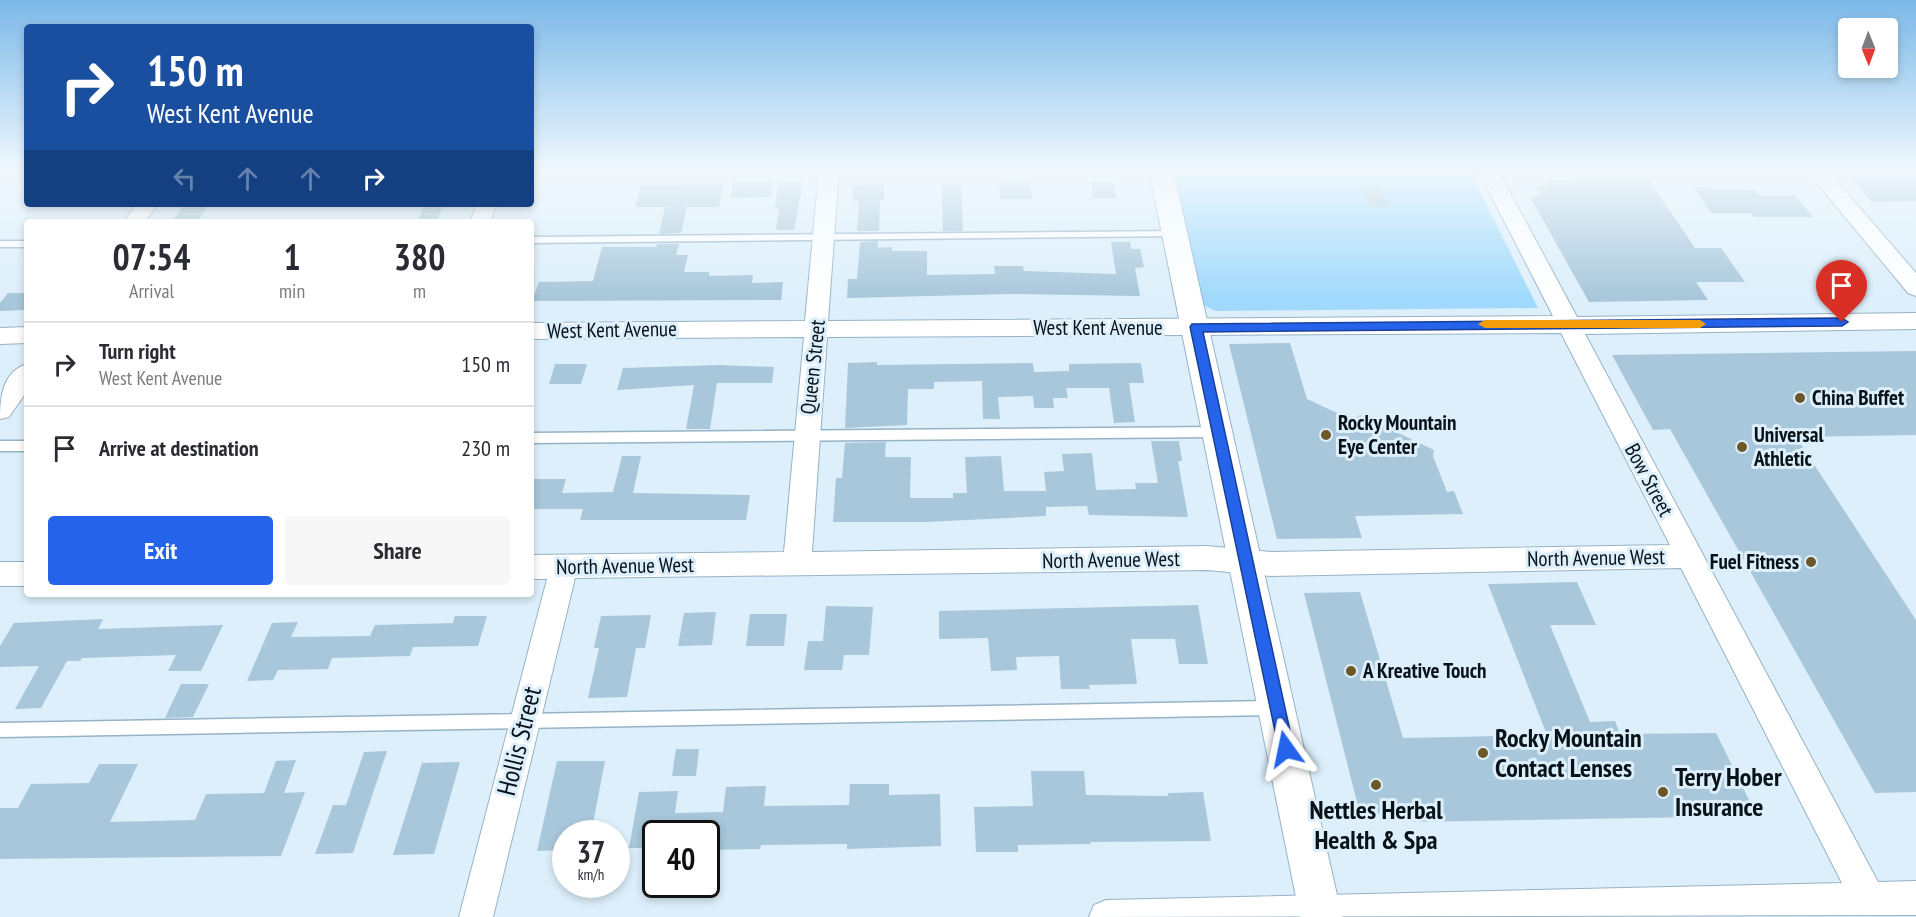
<!DOCTYPE html>
<style>
:root{--surface:#fff;--page:#f7f7f7;--text:#2b2b33;--muted:#7c7c81;--line:#e1e1e2;--accent:#2563eb}
body{margin:0;font-family:"PT Sans Narrow",sans-serif;background:var(--page);color:var(--text);height:100vh;display:flex;flex-direction:column;font-size:22px;white-space:nowrap}
*{box-sizing:border-box;margin:0}
p{font-size:20px;color:var(--muted)}
.icon{flex:none;width:33px;height:33px;fill:none;stroke:currentColor;stroke-width:2;stroke-linecap:round;stroke-linejoin:round}
.map{position:relative;flex:1;overflow:hidden}
.panel{position:absolute;left:24px;top:219px;width:510px;height:378px;display:flex;flex-direction:column;background:var(--surface);border-radius:6px;box-shadow:0 3px 9px #0003}
.panel>*{flex:none}
.hud{position:absolute;left:24px;top:24px;width:510px;height:183px;border-radius:6px;box-shadow:0 3px 9px #0003;background:#1a4fa0;color:#fff;overflow:hidden}
.needle{width:39px;rotate:179deg}
.fabs{position:absolute;left:1838px;top:18px;display:grid;gap:12px}
.fabs a{display:grid;place-items:center;width:60px;height:60px;border-radius:6px;background:var(--surface);box-shadow:0 3px 9px #0003;font-size:30px}
.speed{position:absolute;left:552px;top:820px;display:flex;gap:12px;font-size:30px;font-weight:700;text-align:center}
.speed>*{display:grid;place-content:center;width:78px;height:78px;border-radius:50%;background:var(--surface);box-shadow:0 3px 9px #0003;line-height:1}
.speed small{font-size:15px;font-weight:400}
.speed .limit{border:3px solid #111;border-radius:9px;background:#fff;color:#111}
.pin{position:absolute;display:grid;place-items:center;width:51px;height:51px;color:#fff;margin:-62px -26px;border-radius:50% 50% 50% 0;rotate:-45deg;box-shadow:0 0 6px #0007}
.pin .icon{rotate:45deg}
.me{position:absolute;width:66px;margin:-33px;rotate:348deg;stroke-linejoin:round;filter:drop-shadow(0 0 4px #0008)}
.turn{display:flex;align-items:center;gap:21px;height:126px;padding:0 24px;font-size:27px}
.turn .icon{width:78px;height:78px;stroke-width:2.5}
.turn b{display:block;font-size:42px;line-height:51px}
.lanes{display:flex;align-items:center;height:57px;padding:0 24px;background:#0003;justify-content:center;gap:30px;direction:ltr}
.lanes .off{opacity:.35}
.eta{display:flex;justify-content:space-evenly;align-items:center;height:102px;text-align:center}
.eta b{font-size:36px;font-weight:700;line-height:42px}
.primary-button{display:flex;gap:12px;margin-top:auto;padding:12px 24px}
.primary-button a{flex:1;height:69px;border-radius:6px;background:var(--accent);color:#fff;font-size:24px;font-weight:700;line-height:69px;text-align:center}
.primary-button a+a{background:var(--page);color:var(--text)}
ul{padding:0;list-style:none}
li{display:flex;align-items:center;gap:18px;height:84px;padding:0 24px;border-top:2px solid var(--line)}
li div{flex:1}
li b{display:block;font-size:22px}
li em{font-style:normal}
.map>svg:first-child{display:block}
.green{fill:#a0d9fb}
.building{fill:#a8c7da}
.lines{fill:none;stroke-linecap:round;stroke-linejoin:round}
.service-casing{stroke:#95b3c6;stroke-width:3}
.minor-casing{stroke:#95b3c6;stroke-width:2}
.tertiary-casing{stroke:#95b3c6;stroke-width:2}
.service{fill:#fff;fill-rule:evenodd}
.minor{fill:#fff;fill-rule:evenodd}
.tertiary{fill:#fff;fill-rule:evenodd}
.route{fill:#2563eb;stroke:#184099;stroke-width:1.5}
.slow{fill:#f59e0b}
.poi-dot{fill:#6c5726;stroke:#ddeffb;stroke-width:2}
.labels{text-anchor:middle;stroke-width:6;stroke-linejoin:round;paint-order:stroke}
.street-label{font-size:21px;fill:#071219;stroke:#ddeffb}
.poi-label{font-size:21px;font-weight:bold;fill:#071219;stroke:#ddeffb;text-anchor:start}
.near-poi-label{font-size:26px;font-weight:bold;fill:#071219;stroke:#ddeffb;text-anchor:start}
.near-street-label{font-size:26px;fill:#071219;stroke:#ddeffb}
</style>
<div class="map">
<svg width="1916" height="917" viewBox="0 0 1916 917">
<rect width="100%" height="100%" fill="#ddeffb"/>
<!-- green -->
<polygon class="green" points="1174,170 1469,170 1538,308 1216,311 1203,305"/>
<!-- building -->
<g class="building">
<polygon points="1844,170 1916,170 1916,201 1872,202"/>
<polygon points="1648,179 1695,248 1721,248 1745,282 1696,282 1708,300 1589,302 1530,197 1541,196 1535,186 1547,186 1544,180"/>
<polygon points="733,182 773,182 771,197 730,198"/>
<polygon points="778,182 803,182 794,230 776,230 779,209 775,209"/>
<polygon points="1091,182 1114,182 1117,198 1093,198"/>
<polygon points="999,183 1030,183 1032,199 1000,199"/>
<polygon points="724,184 719,207 687,207 681,233 659,234 665,207 635,207 641,185"/>
<polygon points="884,184 884,200 880,200 879,231 857,231 859,200 852,201 853,185"/>
<polygon points="942,184 961,184 963,231 943,231"/>
<polygon points="1362,186 1380,186 1389,207 1370,207"/>
<polygon points="1693,187 1756,190 1760,196 1795,195 1813,217 1754,217 1751,213 1711,213"/>
<polygon points="184,204 209,204 197,222 172,222"/>
<polygon points="425,204 444,204 436,222 417,222"/>
<polygon points="878,241 878,248 892,247 892,251 927,251 927,275 995,274 994,266 1023,266 1024,271 1116,274 1111,242 1130,242 1131,249 1140,249 1144,267 1135,268 1140,296 1011,294 847,298 848,279 857,279 860,242"/>
<polygon points="657,244 679,244 676,255 688,255 684,272 709,272 709,276 753,275 752,283 783,282 781,300 532,301 539,282 593,281 602,247 656,247"/>
<polygon points="8,293 27,293 27,310 0,311 0,303"/>
<polygon points="1290,343 1307,399 1352,420 1360,415 1434,450 1433,456 1447,492 1454,491 1463,514 1355,516 1362,538 1277,539 1229,344"/>
<polygon points="1916,351 1916,435 1796,437 1916,620 1916,792 1875,793 1670,429 1653,430 1612,355"/>
<polygon points="877,362 877,365 1033,363 1034,372 1069,371 1069,364 1141,363 1144,383 1129,383 1135,422 1114,423 1109,388 1066,388 1068,398 1053,398 1054,408 1034,408 1033,396 998,397 1000,419 983,419 982,381 934,382 934,389 908,389 907,425 845,428 848,363"/>
<polygon points="555,364 587,364 581,384 549,384"/>
<polygon points="719,365 774,367 772,383 717,383 710,429 686,429 694,385 617,390 623,368"/>
<polygon points="1151,441 1179,441 1182,461 1178,461 1188,517 1089,515 1087,506 1046,507 1046,516 926,522 833,522 836,478 842,478 845,443 886,442 885,457 911,457 910,498 953,498 953,493 967,493 965,457 1001,456 1004,491 1046,491 1044,472 1064,471 1062,454 1092,453 1096,490 1136,489 1135,483 1158,483"/>
<polygon points="622,456 641,456 633,493 750,495 746,520 580,520 583,509 531,509 531,479 566,479 562,493 613,492"/>
<polygon points="1577,582 1596,625 1550,625 1590,722 1615,721 1620,734 1716,733 1757,816 1414,822 1412,813 1360,814 1304,593 1360,592 1403,738 1547,735 1488,584"/>
<polygon points="1198,605 1208,664 1179,664 1175,639 1131,639 1137,684 1089,685 1090,689 1061,689 1059,656 1016,657 1017,670 991,671 988,638 939,639 939,611"/>
<polygon points="826,606 873,607 869,655 844,655 842,670 804,670 808,641 823,641"/>
<polygon points="716,612 712,645 678,646 684,613"/>
<polygon points="750,614 787,614 784,646 746,646"/>
<polygon points="651,615 645,648 636,648 627,697 588,698 599,648 594,648 601,616"/>
<polygon points="455,616 487,616 478,646 413,647 410,656 332,658 328,669 278,670 273,680 247,681 272,623 298,622 291,637 370,636 375,625 453,623"/>
<polygon points="103,619 98,629 223,625 201,671 168,671 176,655 82,658 80,661 67,661 41,708 15,709 39,666 0,667 0,646 14,623"/>
<polygon points="181,684 209,684 193,717 165,718"/>
<polygon points="676,749 699,749 696,776 672,776"/>
<polygon points="387,751 353,853 315,854 333,805 346,805 364,752"/>
<polygon points="296,760 284,793 305,792 281,856 0,859 0,808 18,808 31,784 89,783 99,764 138,764 110,822 195,820 206,794 264,793 276,761"/>
<polygon points="557,761 605,761 591,834 566,834 566,850 537,851"/>
<polygon points="460,762 434,854 393,855 422,763"/>
<polygon points="1031,771 1084,771 1086,795 1168,796 1168,793 1203,792 1211,841 1090,842 1091,844 1018,845 1018,852 976,852 974,807 1033,806"/>
<polygon points="850,784 889,784 889,795 940,794 941,846 847,849 847,844 761,845 760,849 706,850 706,834 656,834 656,848 629,848 639,792 678,791 675,813 723,812 726,787 766,786 764,806 849,805"/>
</g>
<g class="lines">
<!-- service casing -->
<g class="service-casing">
<g id="service">
<polygon points="1173,231 1178,234 1177,236 531,243 531,237"/>
<rect x="0" y="241" width="27" height="6"/>
<polygon points="1217,427 1223,432 1217,437 531,443 531,433"/>
<rect x="0" y="441" width="27" height="10"/>
<polygon points="1273,701 1278,703 1280,708 1278,713 1273,715 0,737 0,723"/>
</g>
</g>
<!-- minor casing -->
<g class="minor-casing">
<g id="minor">
<path d="M819 170H839L828 321 1553 316 1478 170H1498L1577 317 1916 313V329L1585 334 1878 882 1916 881V915L1089 917 1094 905 1106 900 1842 883 1681 568 1271 576 1207 570 575 578 493 917H459L547 579H531V555L784 552 804 337 531 339V323L805 321ZM1561 333 1670 545 1271 552 1207 546 812 552 827 337Z"/>
<polygon points="1806,170 1827,170 1916,273 1916,296 1908,293"/>
<polygon points="136,204 157,204 145,222 124,222"/>
<polygon points="477,204 497,204 490,222 470,222"/>
<polygon points="27,327 27,343 0,344 0,328"/>
<path d="M27 364V391L9 417 0 419C0 398 2 372 27 364Z"/>
<rect x="0" y="562" width="27" height="24"/>
</g>
</g>
<!-- tertiary casing -->
<g class="tertiary-casing">
<polygon id="tertiary" points="1149,170 1173,170 1342,917 1300,917"/>
</g>
<!-- service -->
<use href="#service" class="service"/>
<!-- minor -->
<use href="#minor" class="minor"/>
<!-- tertiary -->
<use href="#tertiary" class="tertiary"/>
</g>
<!-- sky -->
<linearGradient id="sky" x2="0" y2="1"><stop stop-color="#7bb8e8"/><stop offset="0.57" stop-color="#f0f8fd"/><stop offset="1" stop-color="#f0f8fd" stop-opacity="0"/></linearGradient>
<rect width="1916" height="298" fill="url(#sky)"/>
<!-- route -->
<polygon class="route" points="1842,318 1848,322 1842,326 1203,332 1294,749 1292,755 1286,757 1280,755 1190,327 1192,324"/>
<!-- slow -->
<polygon class="slow" points="1485,320 1700,320 1706,324 1700,328 1485,328 1478,324"/>
<!-- markers -->
<g class="poi-dot">
<circle cx="1800" cy="398" r="6"/>
<circle cx="1326" cy="435" r="6"/>
<circle cx="1742" cy="447" r="6"/>
<circle cx="1811" cy="562" r="6"/>
<circle cx="1351" cy="671" r="6"/>
<circle cx="1483" cy="753" r="6"/>
<circle cx="1376" cy="785" r="6"/>
<circle cx="1663" cy="792" r="6"/>
</g>
<g class="labels">
<!-- street labels -->
<g class="street-label">
<text x="1098" y="335">West Kent Avenue</text>
<text transform="translate(612 330) rotate(-1)" y="7">West Kent Avenue</text>
<text transform="translate(813 367) rotate(-84)" y="7">Queen Street</text>
<text transform="translate(1649 480) rotate(62)" y="7">Bow Street</text>
<text transform="translate(1596 558) rotate(-1)" y="7">North Avenue West</text>
<text transform="translate(1111 560) rotate(-1)" y="7">North Avenue West</text>
<text transform="translate(625 566) rotate(-1)" y="7">North Avenue West</text>
</g>
<!-- poi labels -->
<g class="poi-label">
<text x="1812" y="405">China Buffet</text>
<text x="1338" y="430">Rocky Mountain<tspan x="1338" dy="24">Eye Center</tspan></text>
<text x="1754" y="442">Universal<tspan x="1754" dy="24">Athletic</tspan></text>
<text x="1799" y="569" text-anchor="end">Fuel Fitness</text>
<text x="1363" y="678">A Kreative Touch</text>
</g>
<!-- near-poi labels -->
<g class="near-poi-label">
<text x="1495" y="747">Rocky Mountain<tspan x="1495" dy="30">Contact Lenses</tspan></text>
<text x="1675" y="786">Terry Hober<tspan x="1675" dy="30">Insurance</tspan></text>
<text x="1376" y="819" text-anchor="middle">Nettles Herbal<tspan x="1376" dy="30">Health &amp; Spa</tspan></text>
</g>
<!-- near-street labels -->
<g class="near-street-label">
<text transform="translate(519 741) rotate(-76)" y="9">Hollis Street</text>
</g>
</g>
</svg>
<div class="fabs">
<a><svg class="needle" viewBox="-14 -14 28 28"><path d="M0-13l5 13h-10z" fill="#e53935"/><path d="M0 13l5-13h-10z" fill="#7c7c81"/></svg></a>
</div>
<div class="speed"><div>37<small>km/h</small></div><div class="limit">40</div></div>
<div class="pin" style="left:1842px;top:322px;background:#d93025"><svg class="icon" aria-label="arrive" viewBox="0 0 24 24"><path d="M6 21V4h12l-3 4 3 4H6"/></svg></div>
<svg class="me" style="left:1286px;top:749px" viewBox="-20 -20 40 40"><path d="M0-17L14 15 0 8-14 15z" fill="#2563eb" stroke="#fff" stroke-width="4"/></svg>
<div class="hud">
<div class="turn"><svg class="icon" aria-label="right" viewBox="0 0 24 24"><path d="M7 20v-9h11M14 6l5 5-5 5"/></svg><div><b>150 m</b>West Kent Avenue</div></div>
<div class="lanes"><svg class="icon off" aria-label="left" viewBox="0 0 24 24"><path d="M17 20v-9H6M10 6l-5 5 5 5"/></svg><svg class="icon off" aria-label="ahead" viewBox="0 0 24 24"><path d="M12 20V5M6 11l6-6 6 6"/></svg><svg class="icon off" aria-label="ahead" viewBox="0 0 24 24"><path d="M12 20V5M6 11l6-6 6 6"/></svg><svg class="icon" aria-label="right" viewBox="0 0 24 24"><path d="M7 20v-9h11M14 6l5 5-5 5"/></svg></div>
</div>
<section class="panel">
<div class="eta">
<div><b>07:54</b><p>Arrival</p></div>
<div><b>1</b><p>min</p></div>
<div><b>380</b><p>m</p></div>
</div>
<ul>
<li><svg class="icon" aria-label="right" viewBox="0 0 24 24"><path d="M7 20v-9h11M14 6l5 5-5 5"/></svg><div><b>Turn right</b><p>West Kent Avenue</p></div><em>150 m</em></li>
<li><svg class="icon" aria-label="arrive" viewBox="0 0 24 24"><path d="M6 21V4h12l-3 4 3 4H6"/></svg><div><b>Arrive at destination</b></div><em>230 m</em></li>
</ul>
<div class="primary-button"><a>Exit</a><a>Share</a></div>
</section>
</div>
